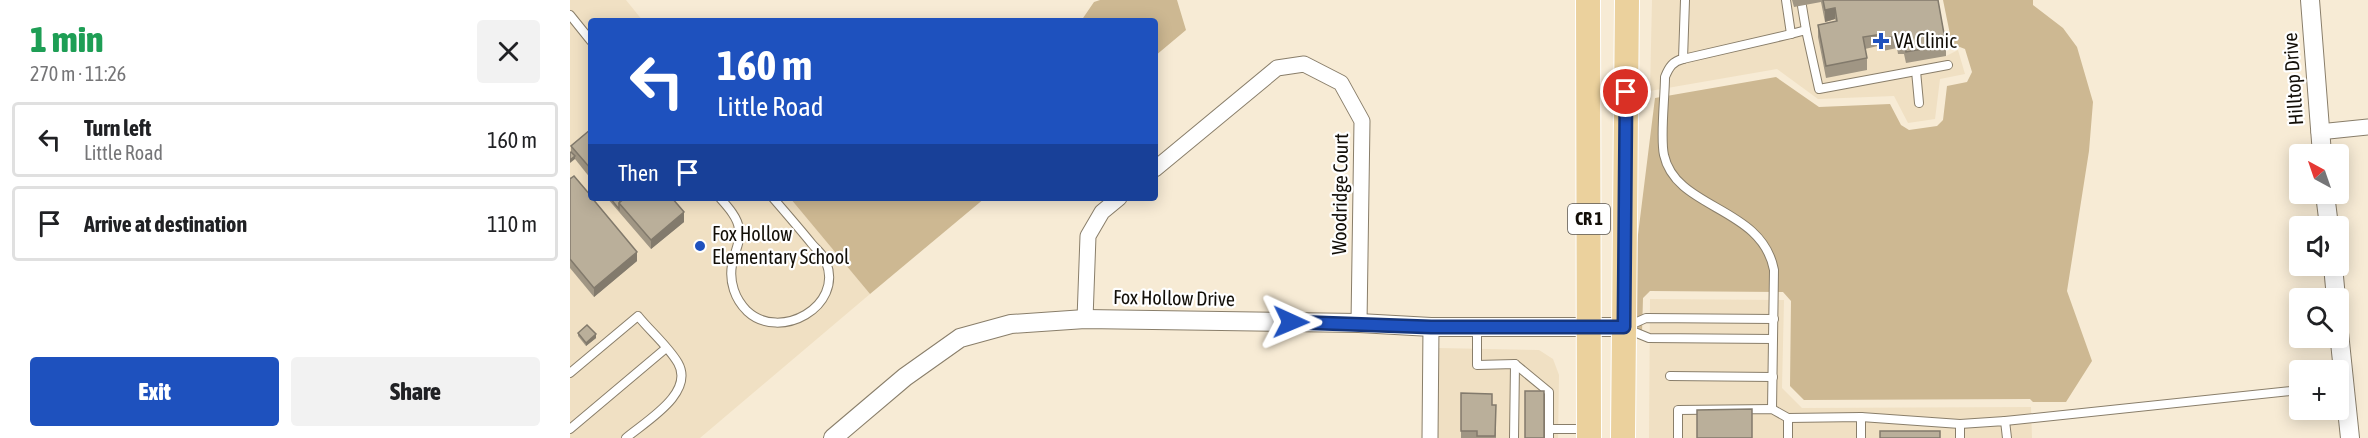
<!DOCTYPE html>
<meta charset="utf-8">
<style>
:root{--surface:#fff;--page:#f2f2f2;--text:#202124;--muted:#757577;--line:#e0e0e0;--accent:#1e51be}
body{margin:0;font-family:"Asap Condensed",sans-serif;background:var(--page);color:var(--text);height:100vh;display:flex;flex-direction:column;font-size:22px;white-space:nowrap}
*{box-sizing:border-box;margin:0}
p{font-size:20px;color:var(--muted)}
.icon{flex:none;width:33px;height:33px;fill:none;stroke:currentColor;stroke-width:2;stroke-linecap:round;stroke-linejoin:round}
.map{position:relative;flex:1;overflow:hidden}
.panel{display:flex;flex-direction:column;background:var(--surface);width:570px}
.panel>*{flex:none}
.guide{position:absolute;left:18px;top:18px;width:570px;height:183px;border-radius:6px;box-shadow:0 3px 15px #0003;background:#1e51be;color:#fff;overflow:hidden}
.needle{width:39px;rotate:320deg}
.controls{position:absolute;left:1719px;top:144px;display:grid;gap:12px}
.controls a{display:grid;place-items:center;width:60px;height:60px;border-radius:6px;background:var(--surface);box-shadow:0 3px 15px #0003;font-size:30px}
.pin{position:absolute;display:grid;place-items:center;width:51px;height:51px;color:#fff;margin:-26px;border:3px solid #fff;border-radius:50%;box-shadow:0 2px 6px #0007}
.me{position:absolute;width:66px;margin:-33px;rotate:91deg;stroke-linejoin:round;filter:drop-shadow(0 0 4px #0008)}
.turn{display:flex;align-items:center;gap:21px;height:126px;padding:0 30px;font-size:27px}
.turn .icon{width:78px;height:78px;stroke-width:2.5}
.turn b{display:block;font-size:42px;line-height:51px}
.then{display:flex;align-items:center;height:57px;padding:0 30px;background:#0003;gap:12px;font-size:22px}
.round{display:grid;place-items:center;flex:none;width:63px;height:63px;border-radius:6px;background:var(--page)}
.summary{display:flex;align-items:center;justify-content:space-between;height:102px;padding:0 30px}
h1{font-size:36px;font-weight:800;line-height:45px;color:#1e9e55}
.cta{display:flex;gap:12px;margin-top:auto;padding:12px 30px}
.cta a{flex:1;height:69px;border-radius:6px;background:var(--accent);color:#fff;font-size:24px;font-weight:800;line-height:69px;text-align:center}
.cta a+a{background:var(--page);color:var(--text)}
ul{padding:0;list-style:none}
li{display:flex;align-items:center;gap:18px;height:75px;margin:0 12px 9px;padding:0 18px;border:3px solid var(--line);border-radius:6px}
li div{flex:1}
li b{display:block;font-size:22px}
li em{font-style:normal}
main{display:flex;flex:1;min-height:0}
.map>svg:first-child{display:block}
.built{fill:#f0e0c3}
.green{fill:#cdb892}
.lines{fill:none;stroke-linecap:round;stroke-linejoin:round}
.service-casing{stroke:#897e6a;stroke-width:10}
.minor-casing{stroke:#897e6a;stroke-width:17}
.tertiary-casing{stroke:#897e6a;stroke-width:20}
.primary-casing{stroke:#fff;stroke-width:26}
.service{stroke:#fff;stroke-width:8}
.minor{stroke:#fff;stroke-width:15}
.tertiary{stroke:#fff;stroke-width:18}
.primary{stroke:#ebd19d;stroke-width:24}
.wall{fill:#a09684}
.shaded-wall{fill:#827a6c}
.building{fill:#baaf9a;stroke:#827a6c;stroke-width:1.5}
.route-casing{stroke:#14357c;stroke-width:15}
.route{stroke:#1e51be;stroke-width:10}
.poi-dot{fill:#1e51be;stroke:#fff;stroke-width:2}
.labels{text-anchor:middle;stroke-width:4.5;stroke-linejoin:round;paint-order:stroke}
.shield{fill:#fff;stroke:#595651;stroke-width:1.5}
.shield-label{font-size:18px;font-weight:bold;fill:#120e07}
.poi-label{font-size:20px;fill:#120e07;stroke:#fff;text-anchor:start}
.street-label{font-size:20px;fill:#120e07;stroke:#fff}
</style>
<main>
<section class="panel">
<div class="summary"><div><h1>1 min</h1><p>270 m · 11:26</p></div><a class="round"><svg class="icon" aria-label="close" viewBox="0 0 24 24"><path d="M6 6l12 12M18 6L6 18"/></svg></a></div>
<ul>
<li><svg class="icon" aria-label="left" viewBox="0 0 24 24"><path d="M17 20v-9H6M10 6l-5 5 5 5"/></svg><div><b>Turn left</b><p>Little Road</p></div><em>160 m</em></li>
<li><svg class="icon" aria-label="arrive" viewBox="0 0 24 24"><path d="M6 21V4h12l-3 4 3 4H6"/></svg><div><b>Arrive at destination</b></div><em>110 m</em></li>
</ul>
<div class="cta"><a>Exit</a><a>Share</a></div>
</section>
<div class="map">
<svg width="1798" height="438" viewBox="0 0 1798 438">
<rect width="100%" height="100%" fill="#f7ebd5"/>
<!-- built -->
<g class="built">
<polygon points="0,0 56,0 73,21 21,21 21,198 220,198 300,294 130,438 0,438"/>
<polygon points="1082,0 1365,0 1376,56 1388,50 1395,74 1370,79 1365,119 1338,123 1324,96 1248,99 1207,69 1080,91"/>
<polygon points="1080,299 1214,300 1212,388 1232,408 1461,407 1462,438 1079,438"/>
<polygon points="868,348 969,350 983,359 989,375 988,438 865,438"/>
</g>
<!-- green -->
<g class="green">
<polygon points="530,0 607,0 616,30 585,56 585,21 511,21 524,2"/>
<polygon points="1373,0 1463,0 1463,5 1493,28 1507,47 1523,102 1519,151 1497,291 1522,361 1496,402 1463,402 1460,399 1234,400 1220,386 1221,301 1213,292 1080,291 1073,298 1072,333 1061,328 1062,283 1085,98 1206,77 1249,107 1320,104 1331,125 1339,130 1367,126 1373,120 1377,86 1397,82 1402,72 1395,49 1382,44"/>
<polygon points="220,198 415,198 300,294"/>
</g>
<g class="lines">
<!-- service casing -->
<g class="service-casing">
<g id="service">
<path d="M1115 0 1113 59C1103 61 1099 67 1095 77 1095 97 1090 137 1094 155 1106 210 1192 206 1204 270L1202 409"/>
<polyline points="1216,0 1221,34 1236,30 1249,89 1378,65"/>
<polyline points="1232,6 1236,30"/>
<polyline points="0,15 21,41"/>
<polyline points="1113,59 1221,34"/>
<polyline points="1346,71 1349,103"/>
<path d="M150 198C158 207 168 218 169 229 171 243 164 252 162 265 159 282 165 299 177 311 210 342 274 306 256 262 254 255 246 249 242 244 229 228 216 213 203 198"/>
<polyline points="1058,326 1076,318 1204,319"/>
<polyline points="907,328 907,365 945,364 979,392 979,438"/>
<polyline points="1057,329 1079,338 1203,339"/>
<path d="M0 373 68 316C80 331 98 346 108 363 125 393 76 421 56 438"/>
<polyline points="1100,376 1203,377"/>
<polyline points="1291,417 1291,438"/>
<polyline points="1435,421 1730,390"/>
<polyline points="1390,424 1390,438"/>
<polyline points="0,429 95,349"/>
<polyline points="979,429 1017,429"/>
<polyline points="944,438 945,364"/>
<polyline points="1108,438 1108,410 1202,409 1218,418 1291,417 1390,424 1435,421 1437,438"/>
<polyline points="1218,438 1218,418"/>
</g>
</g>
<!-- minor casing -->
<g class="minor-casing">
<g id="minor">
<polyline points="1749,132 1798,127"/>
<polyline points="585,169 707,68 734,64 771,83 792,121 789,323"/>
<polyline points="515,319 518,236 532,212 549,198"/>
<polyline points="860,438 861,327"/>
</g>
</g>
<!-- tertiary casing -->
<g class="tertiary-casing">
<g id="tertiary">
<polyline points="1740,0 1752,154"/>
<polyline points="1755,194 1759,226"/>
<polyline points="1763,266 1766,298"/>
<polyline points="1768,323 1780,438"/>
<polyline points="263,438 335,377 390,338 441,324 515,319 789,323 861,327 1054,327"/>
</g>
</g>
<!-- primary casing -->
<g class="primary-casing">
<g id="primary">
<polyline points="1018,0 1019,438"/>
<polyline points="1053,438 1057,0"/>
</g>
</g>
<!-- service -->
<use href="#service" class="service"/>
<!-- minor -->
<use href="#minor" class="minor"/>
<!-- tertiary -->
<use href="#tertiary" class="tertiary"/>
<!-- primary -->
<use href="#primary" class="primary"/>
</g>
<!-- wall -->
<g class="wall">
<polygon points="1222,0 1368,0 1376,45 1376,56 1336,63 1334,54 1328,54 1327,48 1313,51 1312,45 1295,49 1297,58 1297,70 1256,78 1248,37 1248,25 1266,21 1265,19 1255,22 1251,2 1224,7"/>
<polygon points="21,129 21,179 5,159 1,152 1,146"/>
<polygon points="0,177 67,261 24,297 0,268"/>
<polygon points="37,198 48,198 50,202 114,222 81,249"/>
<polygon points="8,333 26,338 16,346 8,336"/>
<polygon points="891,393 922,405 926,405 926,438 891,438"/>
</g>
<!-- shaded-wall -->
<g class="shaded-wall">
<polygon points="1265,8 1265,19 1255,22 1255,10"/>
<polygon points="5,156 5,159 0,163 0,160"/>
<polygon points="114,212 114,222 81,249 81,240"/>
<polygon points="67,252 67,261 24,297 24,288"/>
<polygon points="26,334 26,338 16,346 16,343"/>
</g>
<!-- building -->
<g class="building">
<polygon points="1253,0 1368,0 1376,45 1336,52 1334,42 1328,43 1327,36 1313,39 1312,34 1293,37 1297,58 1256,66 1248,25 1267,21 1265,8 1255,10"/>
<polygon points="21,129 21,169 1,146"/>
<polygon points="1,152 5,156 0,160 0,153"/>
<polygon points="4,176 21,196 21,198 22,198 67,252 24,288 0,259 0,179"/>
<polygon points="40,198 48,198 50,202 49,203 49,209"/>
<polygon points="55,198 102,198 114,212 81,240 49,203"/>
<polygon points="17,325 26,334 16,343 8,333"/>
<rect x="955" y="391" width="19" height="47"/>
<polygon points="891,393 922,394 922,405 926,405 925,436 907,436 907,431 891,431"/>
<polygon points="1182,409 1182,438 1127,438 1127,410"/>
<rect x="1310" y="431" width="60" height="7"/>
</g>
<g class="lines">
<!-- route casing -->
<g class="route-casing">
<polyline id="route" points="721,322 861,327 1054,327 1056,92"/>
</g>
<!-- route -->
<use href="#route" class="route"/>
</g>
<!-- markers -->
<g class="poi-dot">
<path d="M1308 32h6v6h6v6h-6v6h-6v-6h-6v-6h6z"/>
<circle cx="130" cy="246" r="6"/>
</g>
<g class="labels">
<!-- shield labels -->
<rect class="shield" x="998" y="204" width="42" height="30" rx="4.5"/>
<g class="shield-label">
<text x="1019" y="225">CR 1</text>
</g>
<!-- poi labels -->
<g class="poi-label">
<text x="1324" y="48">VA Clinic</text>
<text x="142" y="241">Fox Hollow<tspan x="142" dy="23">Elementary School</tspan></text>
</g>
<!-- street labels -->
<g class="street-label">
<text transform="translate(1723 79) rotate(-94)" y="7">Hilltop Drive</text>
<text transform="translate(770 194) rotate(-89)" y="7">Woodridge Court</text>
<text transform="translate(604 298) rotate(1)" y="7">Fox Hollow Drive</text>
</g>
</g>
</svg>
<div class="controls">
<a><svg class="needle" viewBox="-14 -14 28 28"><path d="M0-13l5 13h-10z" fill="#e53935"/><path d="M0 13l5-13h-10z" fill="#757577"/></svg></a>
<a><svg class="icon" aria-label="sound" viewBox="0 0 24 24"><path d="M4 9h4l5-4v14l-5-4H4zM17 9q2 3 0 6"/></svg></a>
<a><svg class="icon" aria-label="search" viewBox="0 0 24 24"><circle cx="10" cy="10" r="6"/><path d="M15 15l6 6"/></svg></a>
<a>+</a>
</div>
<div class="pin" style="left:1056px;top:92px;background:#d93025"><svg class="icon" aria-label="arrive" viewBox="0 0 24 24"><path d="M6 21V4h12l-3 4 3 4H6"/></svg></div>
<svg class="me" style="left:721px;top:322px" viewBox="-20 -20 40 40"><path d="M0-17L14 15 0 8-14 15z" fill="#1e51be" stroke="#fff" stroke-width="4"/></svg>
<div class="guide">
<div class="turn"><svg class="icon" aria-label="left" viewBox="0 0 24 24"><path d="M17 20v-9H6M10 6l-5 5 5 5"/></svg><div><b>160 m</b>Little Road</div></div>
<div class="then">Then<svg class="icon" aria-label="arrive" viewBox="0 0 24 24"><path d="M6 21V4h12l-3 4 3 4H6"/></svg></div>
</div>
</div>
</main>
